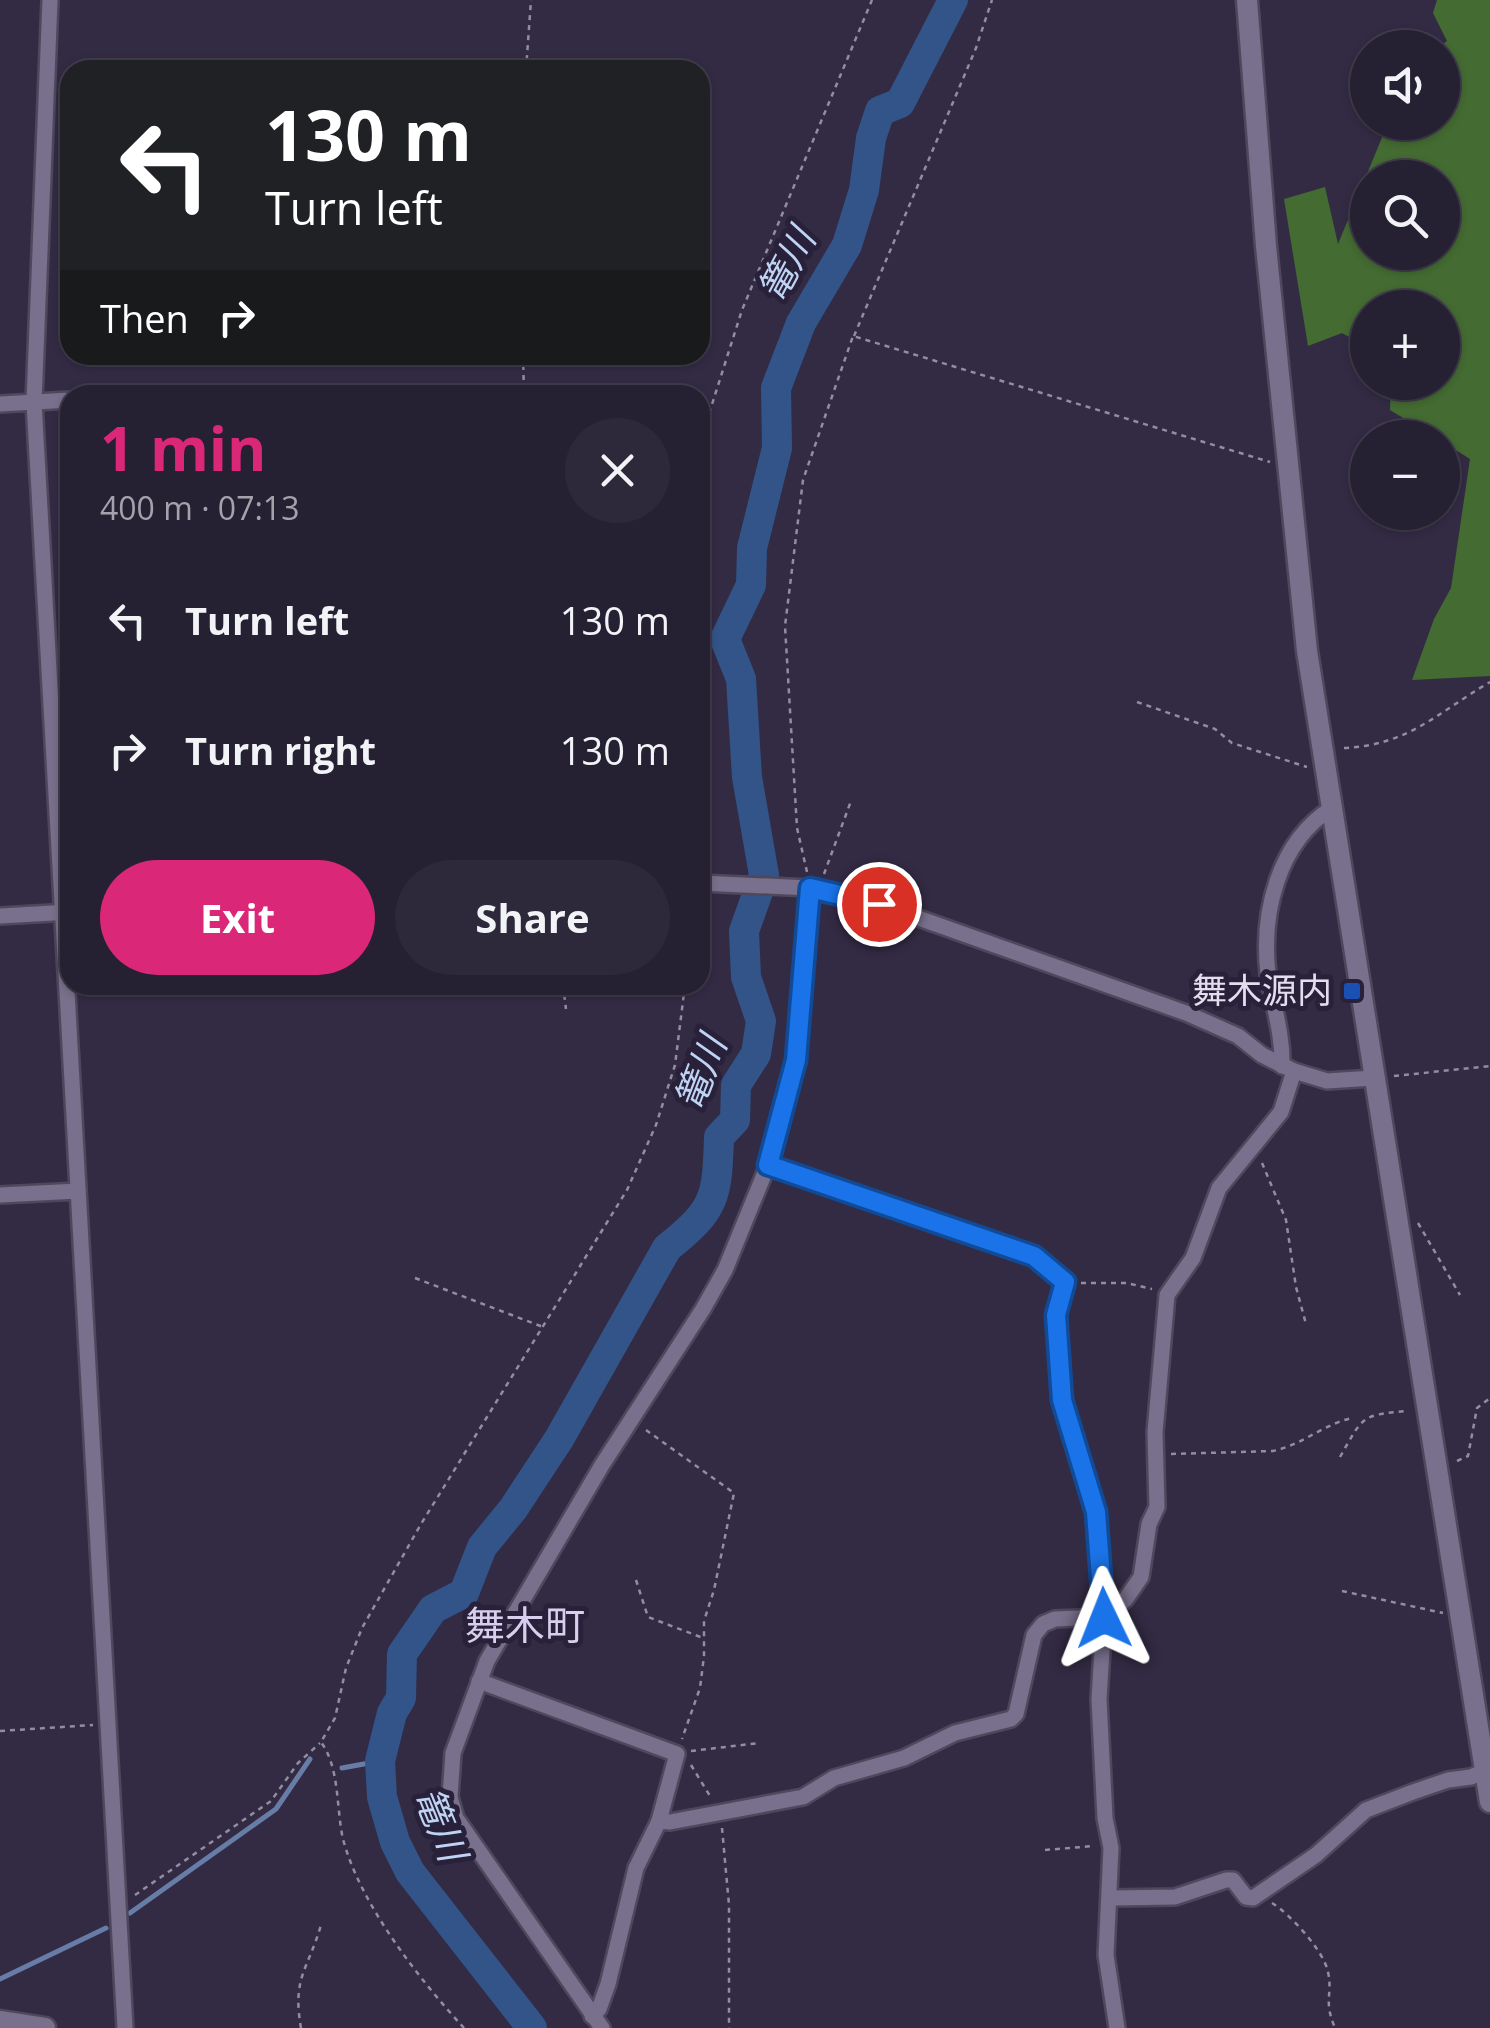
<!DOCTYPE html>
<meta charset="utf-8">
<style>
:root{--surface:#262033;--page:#2e283b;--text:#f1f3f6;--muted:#a4a3ac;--line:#423e4e;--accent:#db2777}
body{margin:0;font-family:"Open Sans","Noto Sans JP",sans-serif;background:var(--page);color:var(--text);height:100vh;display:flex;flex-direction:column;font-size:38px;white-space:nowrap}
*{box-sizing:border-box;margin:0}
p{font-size:32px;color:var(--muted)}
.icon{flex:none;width:55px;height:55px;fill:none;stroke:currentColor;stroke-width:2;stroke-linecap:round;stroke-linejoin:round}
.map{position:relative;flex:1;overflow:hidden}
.panel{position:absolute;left:60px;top:385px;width:650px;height:610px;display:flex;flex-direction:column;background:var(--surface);border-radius:30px;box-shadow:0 2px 8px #0004,0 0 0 2px var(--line)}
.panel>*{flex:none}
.top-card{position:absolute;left:60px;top:60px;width:650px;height:305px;border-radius:30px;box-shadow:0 2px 8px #0004,0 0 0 2px var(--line);background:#202124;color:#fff;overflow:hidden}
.buttons{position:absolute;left:1350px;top:30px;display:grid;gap:20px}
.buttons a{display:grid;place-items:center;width:110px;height:110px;border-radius:50%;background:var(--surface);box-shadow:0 2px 8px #0004,0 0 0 2px var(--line);font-size:50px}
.pin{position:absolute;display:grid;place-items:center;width:85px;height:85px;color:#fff;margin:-42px;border:5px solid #fff;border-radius:50%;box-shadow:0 2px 10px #0007}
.me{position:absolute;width:110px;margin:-55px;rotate:358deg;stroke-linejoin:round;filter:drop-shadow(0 0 8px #0008)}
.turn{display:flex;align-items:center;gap:35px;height:210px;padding:0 40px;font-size:45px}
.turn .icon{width:130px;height:130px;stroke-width:2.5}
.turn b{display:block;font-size:70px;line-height:85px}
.then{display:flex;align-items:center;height:95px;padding:0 40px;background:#0003;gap:20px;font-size:38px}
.round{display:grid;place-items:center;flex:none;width:105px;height:105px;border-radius:52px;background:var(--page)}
.head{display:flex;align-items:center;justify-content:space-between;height:170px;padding:0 40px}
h1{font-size:60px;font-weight:700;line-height:75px;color:var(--accent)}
.button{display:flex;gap:20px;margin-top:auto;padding:20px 40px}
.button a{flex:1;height:115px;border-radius:60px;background:var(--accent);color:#fff;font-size:40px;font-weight:700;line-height:115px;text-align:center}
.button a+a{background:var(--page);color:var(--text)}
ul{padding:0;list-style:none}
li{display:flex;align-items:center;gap:30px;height:130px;padding:0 40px}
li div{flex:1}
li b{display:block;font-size:38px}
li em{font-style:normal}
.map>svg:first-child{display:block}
.forest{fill:#446b32;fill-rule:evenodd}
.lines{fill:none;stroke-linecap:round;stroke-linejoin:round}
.stream{stroke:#677da7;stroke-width:5}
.river{stroke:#325488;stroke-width:30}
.minor-casing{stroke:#4f485d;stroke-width:20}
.tertiary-casing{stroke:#4f485d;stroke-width:25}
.path{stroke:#928da1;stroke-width:2.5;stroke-dasharray:5 5;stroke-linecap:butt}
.minor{stroke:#78708c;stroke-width:15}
.tertiary{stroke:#78708c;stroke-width:20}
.route-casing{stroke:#114b97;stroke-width:25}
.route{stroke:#1a73e8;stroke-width:18}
.transit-dot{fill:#1a4fb4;stroke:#292139;stroke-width:4}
.labels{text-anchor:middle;stroke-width:10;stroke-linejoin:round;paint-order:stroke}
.poi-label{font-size:35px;fill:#e2deee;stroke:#292139;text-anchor:end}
.water-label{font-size:38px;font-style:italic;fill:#bfd4f4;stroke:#292139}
.quarter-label{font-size:40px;fill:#d8cfef;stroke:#292139}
</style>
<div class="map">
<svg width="1490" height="2028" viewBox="0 0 1490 2028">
<rect width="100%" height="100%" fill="#332b44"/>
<!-- forest -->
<path class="forest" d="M1437 0H1490V676L1412 680 1434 619 1451 588 1470 459 1443 442 1442 438 1435 437 1390 410 1391 383 1442 382V308H1368L1367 347 1342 333 1308 346 1284 199 1325 187 1338 244 1388 123 1442 122V48L1439 47 1447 41 1433 13ZM1368 178H1442V252H1368Z"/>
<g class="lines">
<!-- stream -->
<g class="stream">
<polyline points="342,1768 380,1761"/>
<polyline points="130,1913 276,1809 310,1759"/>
<polyline points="0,1979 106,1928"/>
</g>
<!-- river -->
<path class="river" d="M532 2028 410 1872 395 1842 382 1797 380 1761 392 1713 401 1698 402 1654 433 1609 464 1593 482 1547 513 1509 559 1439 667 1248C716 1209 717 1198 719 1137L735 1120 736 1085 756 1054 761 1021 746 977 744 931 764 875 747 777 741 679 725 639 751 585 752 548 777 448 776 388 801 323 847 245 864 190 871 138 880 111 900 103 953 0"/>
<!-- minor casing -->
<g class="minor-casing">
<g id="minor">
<polyline points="50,0 34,402 125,2028"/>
<polyline points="154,395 179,395"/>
<polyline points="0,404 70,400"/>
<polyline points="700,883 810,888 879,904 1186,1013 1238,1036 1262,1055 1294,1071 1327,1081 1373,1078"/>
<polyline points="0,916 70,912"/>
<path d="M1282 1066C1283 1035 1273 1005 1268 974 1261 913 1278 842 1332 808"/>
<polyline points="768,1165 1034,1257 1065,1282 1056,1315 1062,1401 1096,1512 1102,1568 1104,1617 1099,1699 1105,1818 1111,1848 1106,1955 1117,2028"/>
<polyline points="0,1195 78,1191"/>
<polyline points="479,1681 677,1754 659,1821 636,1868 608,1984 599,2009 592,2016"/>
<polyline points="659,1821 670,1822 803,1797 834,1778 904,1758 955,1733 1011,1719 1016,1714 1034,1635 1043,1624 1055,1619 1104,1617 1125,1600 1141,1577 1149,1524 1157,1507 1155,1432 1167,1295 1193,1258 1219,1188 1281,1112 1294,1071"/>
<polyline points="1111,1898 1175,1897 1226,1880 1233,1880 1246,1897 1253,1898 1316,1855 1366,1810 1413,1792 1448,1780 1471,1777 1485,1771"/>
<polyline points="602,2028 456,1818 450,1797 453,1753 487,1661 602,1465 703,1309 725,1270 768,1165 796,1060 810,888"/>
</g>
</g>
<!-- tertiary casing -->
<g class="tertiary-casing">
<g id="tertiary">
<polyline points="1247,0 1266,246 1307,651 1490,1802"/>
<polyline points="0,2021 45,2028"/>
</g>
</g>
<!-- path -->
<g class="path">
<polyline points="526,70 531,0"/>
<polyline points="854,336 976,48 992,0"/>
<polyline points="523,355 524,395"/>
<polyline points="700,442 742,310 872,0"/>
<polyline points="1137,702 1215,729 1232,743 1307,767"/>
<path d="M1344 748C1409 745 1437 713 1490 682"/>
<polyline points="807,872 797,828 785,626 803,480 853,336 1270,462"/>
<polyline points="824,874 851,801"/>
<polyline points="563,985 566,1009"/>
<polyline points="1394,1076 1490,1066"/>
<polyline points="1262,1163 1286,1220 1296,1287 1306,1324"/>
<polyline points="1418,1223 1460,1295"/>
<polyline points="415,1278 543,1327"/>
<polyline points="1081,1283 1127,1283 1152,1289"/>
<polyline points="646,1430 734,1493 714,1590 704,1621 704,1656 700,1688 682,1739"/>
<path d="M1171 1454 1273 1451C1302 1445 1324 1424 1352 1418"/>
<path d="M1340 1457C1363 1417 1360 1415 1406 1411"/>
<polyline points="1457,1461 1468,1456 1477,1408 1490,1398"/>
<polyline points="636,1580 648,1617 703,1638"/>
<polyline points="1342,1591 1443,1613"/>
<polyline points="0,1731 93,1725"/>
<polyline points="691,1751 759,1743"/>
<polyline points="691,1765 710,1796"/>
<polyline points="722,1828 729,1905 729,2028"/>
<polyline points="1045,1850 1094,1846"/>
<polyline points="135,1895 271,1801 298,1763 320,1743"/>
<path d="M1272 1903C1290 1914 1324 1951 1328 1972 1333 1995 1323 2000 1335 2028"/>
<path d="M301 2028C292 1977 308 1970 321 1925"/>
<path d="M464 2028C419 1979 360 1904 343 1839 336 1808 340 1768 321 1742L335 1718 346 1668 362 1628 421 1524 627 1190 656 1125 675 1065 685 985"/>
</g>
<!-- minor -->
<use href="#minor" class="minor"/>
<!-- tertiary -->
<use href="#tertiary" class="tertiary"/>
</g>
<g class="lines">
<!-- route casing -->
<g class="route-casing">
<polyline id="route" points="879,904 810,888 796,1060 768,1165 1034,1256 1065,1282 1056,1315 1062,1400 1096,1512 1104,1618"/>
</g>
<!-- route -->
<use href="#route" class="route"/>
</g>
<!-- markers -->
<rect class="transit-dot" x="1342" y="981" width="20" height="20" rx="5"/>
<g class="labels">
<!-- poi labels -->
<g class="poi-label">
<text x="1332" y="1003">舞木源内</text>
</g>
<!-- water labels -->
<g class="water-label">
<text transform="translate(787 265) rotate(-62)" y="13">篭川</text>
<text transform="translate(701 1073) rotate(-69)" y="13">篭川</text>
<text transform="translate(440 1824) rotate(68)" y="13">篭川</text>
</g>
<!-- quarter labels -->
<g class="quarter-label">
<text x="525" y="1640">舞木町</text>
</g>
</g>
</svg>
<div class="buttons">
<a><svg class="icon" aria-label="sound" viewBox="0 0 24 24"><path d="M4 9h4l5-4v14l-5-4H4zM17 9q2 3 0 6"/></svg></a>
<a><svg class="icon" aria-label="search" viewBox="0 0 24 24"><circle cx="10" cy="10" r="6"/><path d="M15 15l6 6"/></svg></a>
<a>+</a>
<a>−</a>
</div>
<div class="pin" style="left:879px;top:904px;background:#d93025"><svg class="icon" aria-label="arrive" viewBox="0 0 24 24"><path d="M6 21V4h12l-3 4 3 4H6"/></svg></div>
<svg class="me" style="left:1104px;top:1618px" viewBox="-20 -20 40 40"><path d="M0-17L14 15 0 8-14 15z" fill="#1a73e8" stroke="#fff" stroke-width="4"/></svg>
<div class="top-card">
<div class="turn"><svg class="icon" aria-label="left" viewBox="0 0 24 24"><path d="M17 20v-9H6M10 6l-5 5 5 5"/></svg><div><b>130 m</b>Turn left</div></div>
<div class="then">Then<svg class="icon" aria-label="right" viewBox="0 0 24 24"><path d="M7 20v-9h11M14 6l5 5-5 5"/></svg></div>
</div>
<section class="panel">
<div class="head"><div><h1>1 min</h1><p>400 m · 07:13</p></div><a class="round"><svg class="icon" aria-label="close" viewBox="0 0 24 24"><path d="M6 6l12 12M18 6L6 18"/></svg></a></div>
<ul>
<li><svg class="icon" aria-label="left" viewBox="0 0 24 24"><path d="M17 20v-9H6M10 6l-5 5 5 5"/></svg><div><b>Turn left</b></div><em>130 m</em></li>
<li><svg class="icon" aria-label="right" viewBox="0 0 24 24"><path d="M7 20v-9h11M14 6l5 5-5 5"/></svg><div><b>Turn right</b></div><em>130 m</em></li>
</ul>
<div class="button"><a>Exit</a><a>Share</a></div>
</section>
</div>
